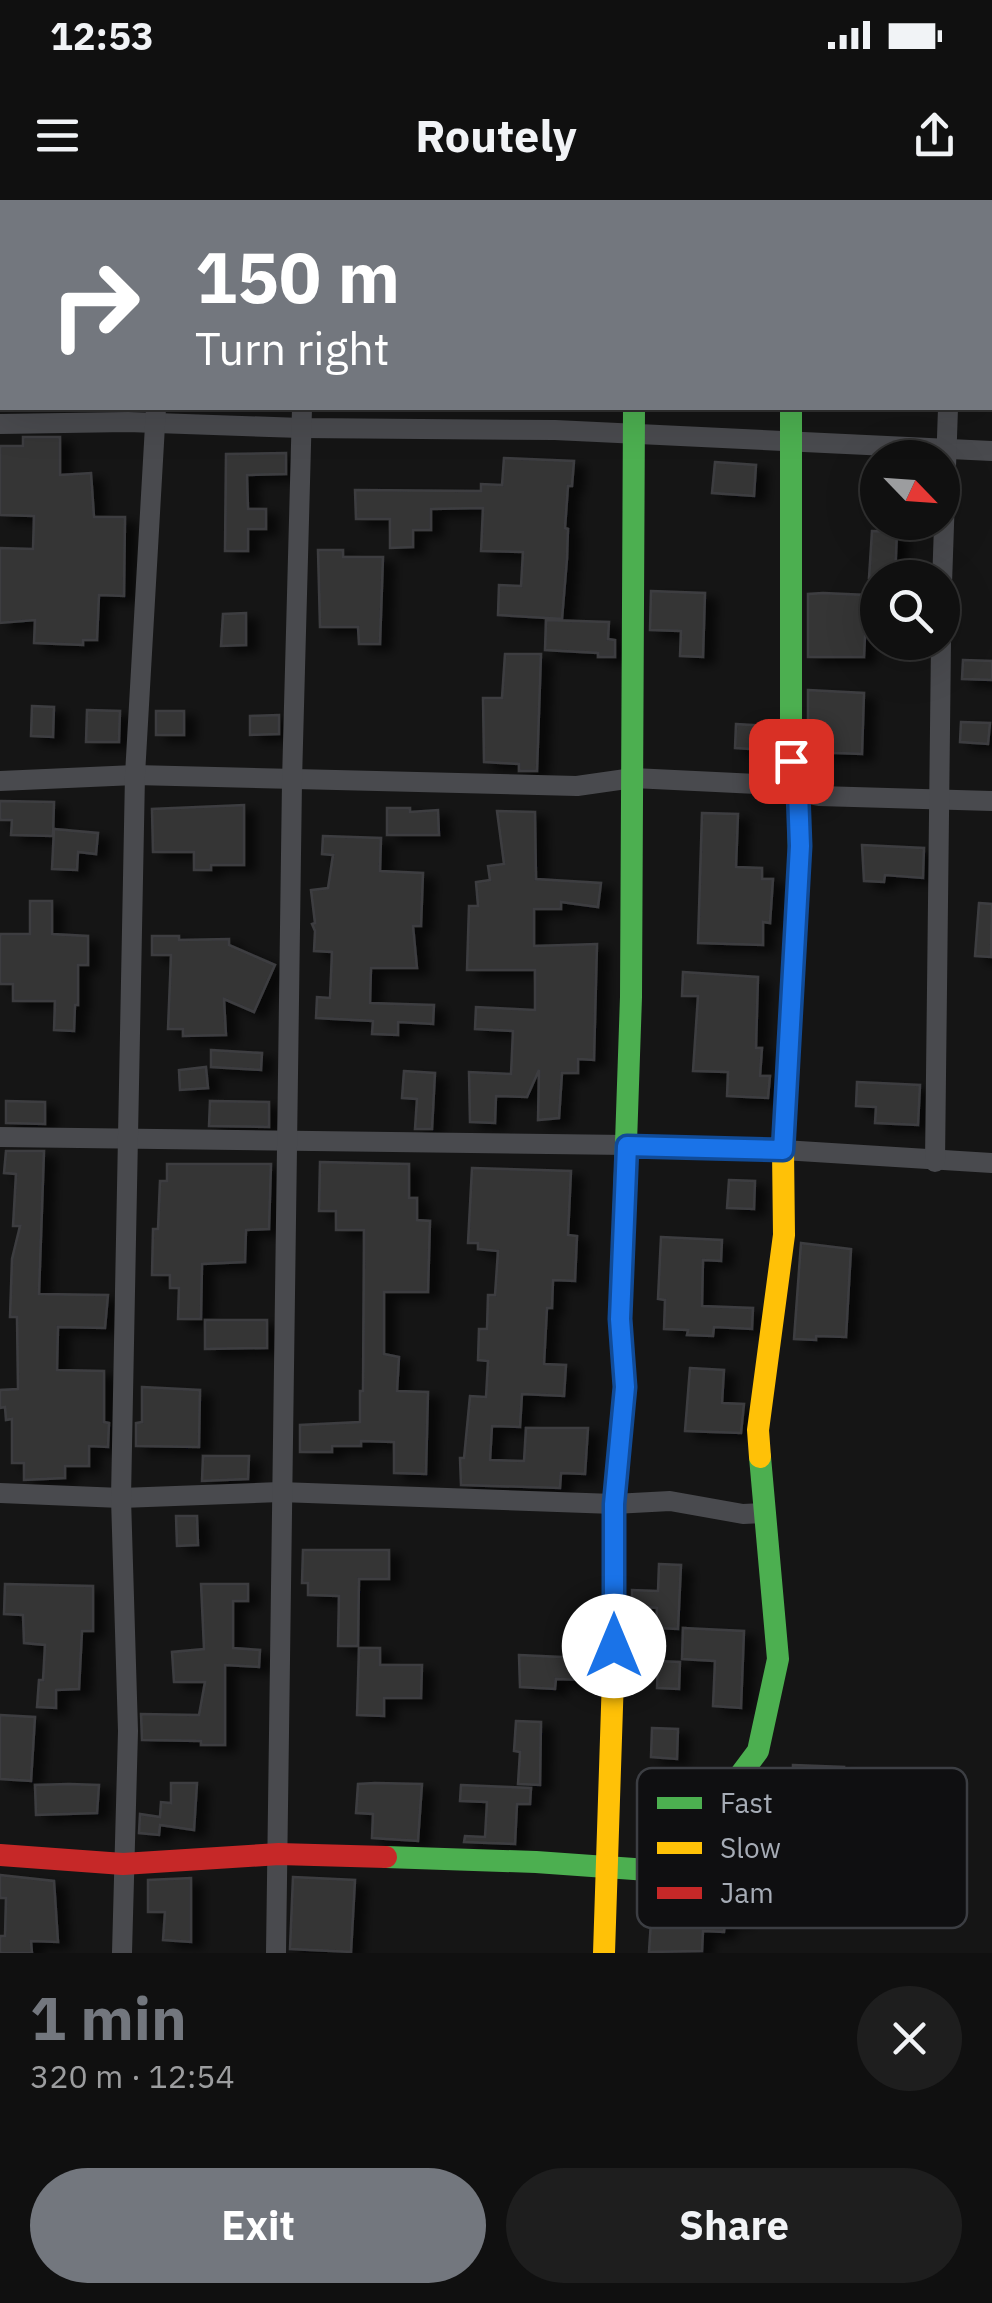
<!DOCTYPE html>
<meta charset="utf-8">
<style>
:root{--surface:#101010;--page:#1e1e1e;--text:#f1f3f6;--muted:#9c9d9f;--line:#303030;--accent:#73777e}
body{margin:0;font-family:"IBM Plex Sans",sans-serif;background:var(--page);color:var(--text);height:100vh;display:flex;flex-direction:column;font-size:38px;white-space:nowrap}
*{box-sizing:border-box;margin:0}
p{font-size:32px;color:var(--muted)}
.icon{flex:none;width:55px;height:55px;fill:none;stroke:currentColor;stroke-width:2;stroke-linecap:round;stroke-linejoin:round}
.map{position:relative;height:1753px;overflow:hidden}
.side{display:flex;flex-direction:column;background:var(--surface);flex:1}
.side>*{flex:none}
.guide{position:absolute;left:0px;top:0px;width:992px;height:210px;box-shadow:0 10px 40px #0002,0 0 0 2px var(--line);background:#73777e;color:#fff;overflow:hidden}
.needle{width:65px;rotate:115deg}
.controls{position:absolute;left:860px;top:240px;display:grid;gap:20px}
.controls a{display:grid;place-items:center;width:100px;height:100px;border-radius:50%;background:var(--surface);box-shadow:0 10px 40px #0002,0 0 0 2px var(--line);font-size:50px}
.pin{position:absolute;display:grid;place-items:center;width:85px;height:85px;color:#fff;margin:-42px;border-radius:20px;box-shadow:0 5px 15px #0006}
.me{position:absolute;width:110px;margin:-55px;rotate:0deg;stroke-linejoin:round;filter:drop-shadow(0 0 8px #0008)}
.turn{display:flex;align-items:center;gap:35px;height:210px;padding:0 30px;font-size:45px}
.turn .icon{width:130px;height:130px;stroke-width:2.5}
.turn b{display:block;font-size:70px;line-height:85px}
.round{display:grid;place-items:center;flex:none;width:105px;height:105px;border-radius:52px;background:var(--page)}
.head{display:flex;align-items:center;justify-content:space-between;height:170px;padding:0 30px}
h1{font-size:60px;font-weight:700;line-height:75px;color:var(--accent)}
.primary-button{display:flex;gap:20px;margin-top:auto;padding:20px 30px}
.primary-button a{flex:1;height:115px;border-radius:60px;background:var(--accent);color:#fff;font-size:40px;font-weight:700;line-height:115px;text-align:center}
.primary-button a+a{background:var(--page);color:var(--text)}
.status{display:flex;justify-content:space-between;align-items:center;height:70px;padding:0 50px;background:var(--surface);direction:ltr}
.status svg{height:28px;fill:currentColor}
header{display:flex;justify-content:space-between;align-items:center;height:130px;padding:0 30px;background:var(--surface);font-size:45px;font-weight:700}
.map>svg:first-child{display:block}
.building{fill:#343436;stroke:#3d3e41;stroke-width:2.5;filter:url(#shadow)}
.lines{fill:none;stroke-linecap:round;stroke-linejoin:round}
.street{stroke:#494a4e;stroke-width:20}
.fast{stroke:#4caf50;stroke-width:22}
.slow{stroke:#ffc107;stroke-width:22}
.jam{stroke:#c62828;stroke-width:22}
.route-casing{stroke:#114b97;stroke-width:25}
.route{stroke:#1a73e8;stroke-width:18}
.key{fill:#0f0f11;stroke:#3c3e43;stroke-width:2.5}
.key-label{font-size:28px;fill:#a6acb6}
</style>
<div class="status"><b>12:53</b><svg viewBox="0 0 49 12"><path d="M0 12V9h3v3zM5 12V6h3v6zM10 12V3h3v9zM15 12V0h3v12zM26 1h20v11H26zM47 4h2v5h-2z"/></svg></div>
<header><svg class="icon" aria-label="menu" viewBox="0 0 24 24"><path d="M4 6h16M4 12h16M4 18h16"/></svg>Routely<svg class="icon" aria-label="share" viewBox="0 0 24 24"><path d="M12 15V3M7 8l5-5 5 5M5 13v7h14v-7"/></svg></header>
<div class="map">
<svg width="992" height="1753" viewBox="0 0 992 1753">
<defs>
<filter id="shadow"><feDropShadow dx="11" dy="6" stdDeviation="5" flood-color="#0009"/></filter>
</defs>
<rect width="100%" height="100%" fill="#151515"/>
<!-- building -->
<g class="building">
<polygon points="23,237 60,237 60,275 91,273 94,317 125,317 124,396 99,395 97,440 83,440 83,445 34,443 35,420 0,423 0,348 33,349 34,316 0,315 0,246 23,246"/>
<polygon points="286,253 286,274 247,275 248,309 266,309 266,329 248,329 248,351 225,351 226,254"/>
<polygon points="504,258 574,261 572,286 568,286 565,328 568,329 567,359 562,419 498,415 499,385 521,386 523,352 481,351 483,308 431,309 431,330 413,330 413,347 390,348 390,319 356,319 355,290 481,291 481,284 502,285"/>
<polygon points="715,262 756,265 754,296 712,293"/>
<polygon points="872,331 897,332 895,378 869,378"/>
<polygon points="318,350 343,350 343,357 383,357 380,444 359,444 358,427 320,427"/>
<polygon points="651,391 705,393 703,457 680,456 681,431 650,430"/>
<polygon points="823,393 867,395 864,457 808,457 808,394"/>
<polygon points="246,413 246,445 221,446 223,414"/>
<polygon points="546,420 609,422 608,439 615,440 615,457 598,457 598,453 545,450"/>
<polygon points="505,454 541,454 537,571 519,571 519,564 484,562 483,498 502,498"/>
<polygon points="963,460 992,461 992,480 962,479"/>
<polygon points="808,490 864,493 862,554 808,552"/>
<polygon points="32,506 54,507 53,537 31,536"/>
<polygon points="87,510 120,511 119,542 86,542"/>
<rect x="156" y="511" width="28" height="24"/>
<polygon points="279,515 279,534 250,535 250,516"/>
<polygon points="961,522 990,523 988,544 960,542"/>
<polygon points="736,524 768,526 767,550 735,548"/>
<polygon points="0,601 54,602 53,636 11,635 12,620 0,620"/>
<polygon points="244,605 244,665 211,665 211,670 194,670 194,652 153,652 152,609"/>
<polygon points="387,608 410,608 410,612 438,610 439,635 387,635"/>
<polygon points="497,611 535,612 536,679 601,683 598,707 561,702 561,709 534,709 534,746 597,744 594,860 578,859 578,873 562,873 559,918 538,920 539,870 527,897 496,896 495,923 470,922 469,872 511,874 513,831 475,829 476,807 535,810 535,770 467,770 469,706 478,706 476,682 490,680 488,666 504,664"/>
<polygon points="702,613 738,614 736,667 762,668 762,679 773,679 770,723 763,722 763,745 698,743"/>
<polygon points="54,629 98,633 96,654 78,652 77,670 52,669"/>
<polygon points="323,636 381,638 380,671 423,673 421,726 413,726 417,768 371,768 370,803 434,805 433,824 398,822 398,835 372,834 373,821 316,818 317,797 330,798 332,752 314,751 315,731 312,724 315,723 311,690 328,688 333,655 322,654"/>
<polygon points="862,645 924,648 923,678 885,675 884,682 864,681"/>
<polygon points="30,701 52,701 52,734 88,736 88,765 78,765 78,805 75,805 74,831 54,830 55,801 13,801 13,784 0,784 0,734 30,734"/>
<polygon points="979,703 992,704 991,757 975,756"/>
<polygon points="152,736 179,736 179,740 229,739 229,745 275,765 254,812 224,799 226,835 183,836 183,829 168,829 171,755 152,755"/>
<polygon points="683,772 758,777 756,848 762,848 760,876 770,876 768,898 727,896 728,872 693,871 698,796 682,796"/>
<polygon points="211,850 262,853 261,870 211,867"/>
<polygon points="206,867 208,888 180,890 179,870"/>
<polygon points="404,871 435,873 432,929 415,929 417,899 402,898"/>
<polygon points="857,882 920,885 918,925 875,923 876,907 856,906"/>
<polygon points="6,901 45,902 45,924 6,923"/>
<polygon points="210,901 269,902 269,927 209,926"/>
<polygon points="6,951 44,951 39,1094 108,1095 105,1128 58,1127 57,1170 104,1171 104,1222 109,1223 108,1247 89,1246 89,1266 65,1266 65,1278 24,1280 24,1263 12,1263 12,1219 6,1220 5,1207 0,1208 0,1190 18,1189 17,1117 10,1117 12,1059 20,1026 13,1026 16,974 4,973"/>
<polygon points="320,962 409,964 409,998 417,998 417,1020 430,1021 428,1092 384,1092 384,1154 399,1157 397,1191 428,1192 426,1274 394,1273 394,1242 361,1241 361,1246 332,1246 332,1252 300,1252 300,1225 360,1222 360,1191 363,1191 364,1030 336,1030 336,1011 319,1011"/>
<polygon points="167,964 271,964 269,1029 246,1030 245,1062 202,1064 201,1119 178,1119 179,1088 170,1088 170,1075 152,1075 153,1029 158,1029 160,981 167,981"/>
<polygon points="472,968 571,971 568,1035 577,1036 575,1081 553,1080 552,1108 547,1108 544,1164 566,1165 564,1196 522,1194 520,1227 492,1226 490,1260 524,1261 526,1228 588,1228 585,1274 561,1273 560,1288 461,1285 460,1258 464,1258 470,1196 486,1197 488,1161 478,1160 479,1129 487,1129 488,1095 495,1095 498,1051 478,1049 478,1043 468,1043"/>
<polygon points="729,980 755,981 754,1009 727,1008"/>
<polygon points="661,1037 722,1040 721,1061 703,1060 702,1106 753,1108 752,1129 714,1127 713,1136 687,1135 688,1130 664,1129 665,1100 658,1099"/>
<polygon points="801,1043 851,1049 846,1137 816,1136 816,1140 794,1139"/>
<polygon points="205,1120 267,1120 267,1148 205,1149"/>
<polygon points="690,1168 724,1170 722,1203 744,1204 741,1233 685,1231"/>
<polygon points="142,1187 200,1190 199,1247 136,1246 136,1223 142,1222"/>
<polygon points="203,1256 249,1256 248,1279 202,1281"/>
<polygon points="176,1316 197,1316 198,1345 177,1346"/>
<polygon points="303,1350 389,1350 389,1379 359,1379 358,1446 338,1446 339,1396 308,1395 308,1383 302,1383"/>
<polygon points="659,1364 681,1365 678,1429 656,1428 657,1408 632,1406 632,1390 658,1391"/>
<polygon points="5,1384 93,1386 93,1431 82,1431 79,1489 56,1490 56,1508 37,1507 39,1480 43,1480 45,1445 24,1443 23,1415 4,1414"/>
<polygon points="201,1384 248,1384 248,1401 233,1401 233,1448 260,1450 259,1467 225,1465 225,1545 201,1545 201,1541 142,1540 141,1514 199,1515 205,1482 174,1482 172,1452 204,1449"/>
<polygon points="683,1428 744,1431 741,1508 713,1506 715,1461 682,1459"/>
<polygon points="359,1448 380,1448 380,1465 422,1465 421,1498 384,1498 384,1516 357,1515"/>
<polygon points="519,1455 583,1458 582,1480 556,1479 555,1489 520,1487"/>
<polygon points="658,1461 680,1462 679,1489 657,1488"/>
<polygon points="0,1515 35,1517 31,1581 0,1579"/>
<polygon points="516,1521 541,1522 540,1585 518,1584 520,1552 514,1551"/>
<polygon points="652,1528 678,1529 677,1559 651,1557"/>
<polygon points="793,1565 844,1567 843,1591 808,1589 806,1636 795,1635 794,1659 776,1659 779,1595 792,1596"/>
<polygon points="171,1583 197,1583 194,1630 160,1625 159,1635 139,1633 140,1614 160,1617 161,1602 171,1603"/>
<polygon points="375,1583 422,1584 418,1641 372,1638 373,1614 356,1613 358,1584"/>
<polygon points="69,1584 99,1585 97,1613 36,1615 35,1585"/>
<polygon points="461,1585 531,1588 530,1604 517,1604 515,1644 464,1642 465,1636 485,1637 487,1602 460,1601"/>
<polygon points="0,1675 54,1681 58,1742 31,1741 32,1753 0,1753 0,1736 5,1736 6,1698 0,1698"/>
<polygon points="293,1677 355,1680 351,1752 290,1749"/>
<polygon points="191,1678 191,1742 163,1740 165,1712 148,1712 148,1680"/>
<polygon points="679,1696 742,1699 741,1721 725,1720 724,1732 703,1731 702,1751 649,1752 651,1721 678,1722"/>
</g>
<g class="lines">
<!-- street -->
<g class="street">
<polyline points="154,0 154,2"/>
<polyline points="308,2 308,0"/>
<polyline points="644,2 644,0"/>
<polyline points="790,2 790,0"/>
<polyline points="957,2 957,0"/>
<polyline points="0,224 128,222 301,228 555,230 992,251"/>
<polyline points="942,384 948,208"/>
<polyline points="0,581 135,575 577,586 633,578 757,584 819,596 992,601"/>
<polyline points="0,937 627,945 783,950 992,963"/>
<polyline points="935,962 941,442"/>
<polyline points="0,1293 121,1298 280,1292 614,1304 670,1301 743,1314 765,1313"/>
<polyline points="122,1753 128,1531 121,1298 135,575 156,208"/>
<polyline points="276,1753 292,581 302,208"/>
</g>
<!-- fast -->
<g class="fast">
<polyline points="791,208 791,561 798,592 799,654"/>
<polyline points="622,1059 631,797 634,208"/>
<polyline points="386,1657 536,1662 648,1670 682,1653 758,1551 778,1459 760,1257"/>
</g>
<!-- slow -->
<g class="slow">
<polyline points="760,1257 758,1230 784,1035 783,950 799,654"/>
<polyline points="604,1753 614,1446 614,1304 625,1187 620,1119 622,1059"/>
</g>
<!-- jam -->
<polyline class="jam" points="0,1655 123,1664 279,1654 386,1657"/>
</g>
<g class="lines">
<!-- route casing -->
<g class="route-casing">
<polyline id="route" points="614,1446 614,1304 625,1187 620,1119 627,946 783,950 800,646 798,592 791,561"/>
</g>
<!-- route -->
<use href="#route" class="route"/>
</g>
<!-- legend -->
<rect x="637" y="1568" width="330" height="160" rx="15" class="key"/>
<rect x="657" y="1597" width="45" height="12" fill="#4caf50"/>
<rect x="657" y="1642" width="45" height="12" fill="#ffc107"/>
<rect x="657" y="1687" width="45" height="12" fill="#c62828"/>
<g class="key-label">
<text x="720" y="1613">Fast</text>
<text x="720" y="1658">Slow</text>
<text x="720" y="1703">Jam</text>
</g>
</svg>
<div class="controls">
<a><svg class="needle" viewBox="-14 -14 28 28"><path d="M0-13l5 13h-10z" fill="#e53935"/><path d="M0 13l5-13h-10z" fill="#9c9d9f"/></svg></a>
<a><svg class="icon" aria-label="search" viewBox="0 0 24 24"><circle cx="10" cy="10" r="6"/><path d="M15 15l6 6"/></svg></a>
</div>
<div class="pin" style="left:791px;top:561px;background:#d93025"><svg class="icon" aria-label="arrive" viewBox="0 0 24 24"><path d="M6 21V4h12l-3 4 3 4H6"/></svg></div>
<svg class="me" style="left:614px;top:1446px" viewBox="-20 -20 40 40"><circle r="19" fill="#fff"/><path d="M0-13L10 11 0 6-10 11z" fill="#1a73e8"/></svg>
<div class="guide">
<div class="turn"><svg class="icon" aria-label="right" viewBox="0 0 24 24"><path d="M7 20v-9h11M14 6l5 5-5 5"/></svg><div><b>150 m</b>Turn right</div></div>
</div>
</div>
<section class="side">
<div class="head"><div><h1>1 min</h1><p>320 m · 12:54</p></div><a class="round"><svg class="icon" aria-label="close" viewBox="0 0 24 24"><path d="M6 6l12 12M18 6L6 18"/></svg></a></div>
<div class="primary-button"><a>Exit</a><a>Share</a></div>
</section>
